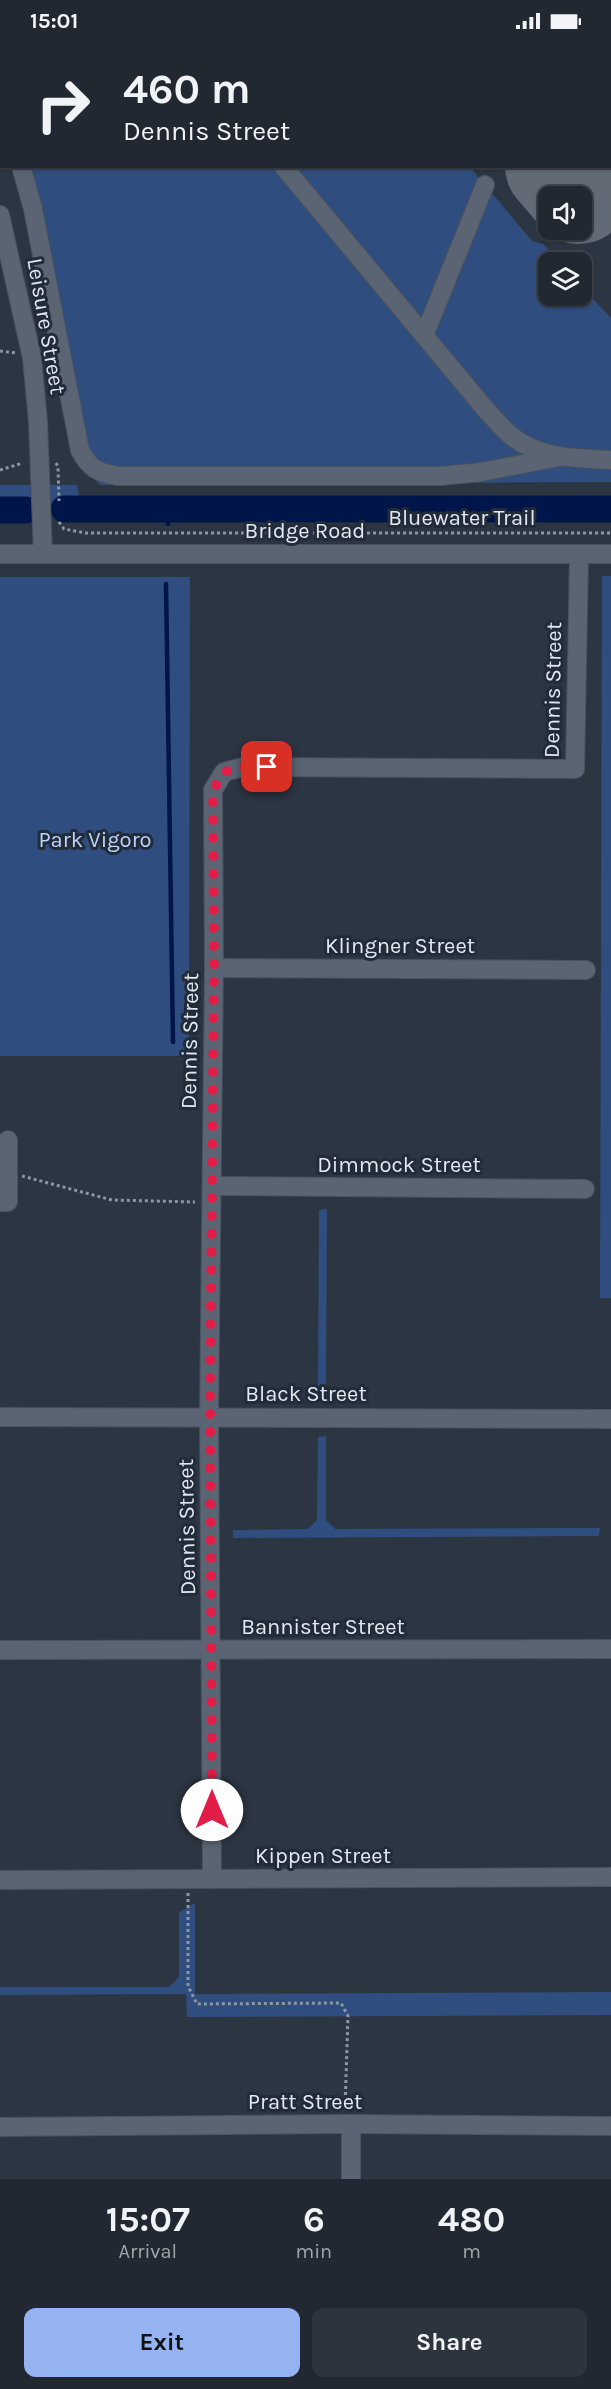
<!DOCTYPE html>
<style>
:root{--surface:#212832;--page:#2d343e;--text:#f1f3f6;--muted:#a2a6ac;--line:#3e444d;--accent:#95b2f1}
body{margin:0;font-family:Karla,sans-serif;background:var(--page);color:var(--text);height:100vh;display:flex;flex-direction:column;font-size:22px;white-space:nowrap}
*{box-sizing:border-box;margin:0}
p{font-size:20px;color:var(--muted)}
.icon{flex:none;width:33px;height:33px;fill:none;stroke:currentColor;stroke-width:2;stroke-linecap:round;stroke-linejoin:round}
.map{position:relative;height:2137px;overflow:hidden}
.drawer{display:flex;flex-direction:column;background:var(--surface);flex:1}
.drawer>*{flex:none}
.top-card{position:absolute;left:0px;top:0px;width:612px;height:126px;box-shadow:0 2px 4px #0004,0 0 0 2px var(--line);background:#212832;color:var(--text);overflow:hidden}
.controls{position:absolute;left:538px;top:144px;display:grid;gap:12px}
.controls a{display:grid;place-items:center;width:54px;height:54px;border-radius:12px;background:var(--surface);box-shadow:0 2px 4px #0004,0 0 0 2px var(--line);font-size:30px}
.pin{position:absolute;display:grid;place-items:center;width:51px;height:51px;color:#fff;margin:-26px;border-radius:12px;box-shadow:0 3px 9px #0006}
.me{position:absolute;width:66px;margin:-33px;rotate:0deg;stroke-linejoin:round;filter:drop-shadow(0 0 4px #0008)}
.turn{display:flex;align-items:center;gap:21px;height:126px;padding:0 24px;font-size:27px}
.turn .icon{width:78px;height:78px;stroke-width:2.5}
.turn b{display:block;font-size:42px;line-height:51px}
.eta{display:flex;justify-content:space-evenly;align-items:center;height:102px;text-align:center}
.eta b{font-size:36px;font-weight:700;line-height:42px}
.cta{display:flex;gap:12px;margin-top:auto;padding:12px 24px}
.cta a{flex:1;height:69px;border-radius:12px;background:var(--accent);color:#111;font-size:24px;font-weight:700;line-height:69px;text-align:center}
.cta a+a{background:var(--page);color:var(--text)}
.status{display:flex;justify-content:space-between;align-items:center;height:42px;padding:0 30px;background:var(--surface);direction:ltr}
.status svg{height:16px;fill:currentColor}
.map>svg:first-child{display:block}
.green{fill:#2f4e7f}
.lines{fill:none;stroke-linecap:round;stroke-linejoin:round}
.stream{stroke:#001549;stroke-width:4.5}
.river{stroke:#001549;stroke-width:27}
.runway{stroke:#616a75;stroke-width:102}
.minor-casing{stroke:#4a515d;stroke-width:20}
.path{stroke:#8f96a1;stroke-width:3;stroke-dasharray:3 3;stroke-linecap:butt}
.minor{stroke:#5a6473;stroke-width:18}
.route{stroke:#e11d48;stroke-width:10;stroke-dasharray:0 18}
.labels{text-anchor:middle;stroke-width:6;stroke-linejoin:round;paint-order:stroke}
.street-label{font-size:22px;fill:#e2e8f1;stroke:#222b38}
.park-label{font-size:22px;fill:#bbd4fd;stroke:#222b38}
</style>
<div class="status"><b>15:01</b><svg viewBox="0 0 49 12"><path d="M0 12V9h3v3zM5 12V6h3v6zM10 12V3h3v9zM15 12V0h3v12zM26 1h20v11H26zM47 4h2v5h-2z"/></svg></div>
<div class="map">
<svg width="611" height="2137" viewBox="0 0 611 2137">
<rect width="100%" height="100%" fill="#2c3542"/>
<!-- green -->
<g class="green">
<polygon points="0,0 364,0 365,1 2,2 1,109"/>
<polygon points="15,125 470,125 532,199 543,202 560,220 549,220 549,254 582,254 582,245 611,276 611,440 100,443 76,420 18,129"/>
<polygon points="0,443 77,443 81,465 0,466"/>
<polygon points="602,534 611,534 611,1256 600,1256"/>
<polygon points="0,535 190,535 189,1014 0,1014"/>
<polygon points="327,1167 326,1349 318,1349 319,1168"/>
<polygon points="326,1394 326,1478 335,1487 600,1486 599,1494 233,1496 233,1488 308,1487 317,1478 318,1395"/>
<polygon points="195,1861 195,1952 611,1950 611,1973 187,1975 186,1952 0,1953 0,1945 169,1945 179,1935 179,1870"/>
</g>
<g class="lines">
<!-- stream -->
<g class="stream">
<polyline points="167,466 168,482"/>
<polyline points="166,542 173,1000"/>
</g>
<!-- river -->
<g class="river">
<polyline points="64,467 611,467"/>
<polyline points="0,468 26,468"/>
</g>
<!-- runway -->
<g class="runway">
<polyline points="451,0 452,2"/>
<polyline points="556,124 579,151"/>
</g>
<!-- minor casing -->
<g class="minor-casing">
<g id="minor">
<polyline points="177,0 178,2"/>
<polyline points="0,96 2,98"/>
<path d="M21 124 33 167 80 408C89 426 98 431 118 434H441L481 430 559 415"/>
<path d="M283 124 486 368C494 376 501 385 509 392 538 417 575 416 611 418"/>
<polyline points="0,173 32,316 38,380 43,512"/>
<polyline points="424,294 485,143"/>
<polyline points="0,512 611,512"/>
<polyline points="214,926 586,928"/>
<polyline points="212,1144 585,1147"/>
<polyline points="0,1160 8,1160 8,1098"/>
<polyline points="0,1375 611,1377"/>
<polyline points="0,1608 611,1607"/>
<polyline points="212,1837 209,1375 214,926 213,748 224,730 243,725 575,727 579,512"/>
<polyline points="0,1838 611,1835"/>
<polyline points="0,2085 345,2082 611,2084"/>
<polyline points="351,2137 351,2082"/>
</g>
</g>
<!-- path -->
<g class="path">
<polyline points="0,309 16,311"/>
<polyline points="56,421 58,425 59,459"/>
<polyline points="0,428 23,421"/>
<polyline points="59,480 64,487 86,491 611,491"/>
<polyline points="22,1134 112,1158 195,1160"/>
<polyline points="188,1851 188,1944 197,1962 341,1961 348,1974 345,2067"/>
</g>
<!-- minor -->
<use href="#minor" class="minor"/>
</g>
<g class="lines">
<!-- route -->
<polyline class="route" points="212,1768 210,1355 214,926 213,748 224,730 243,725 267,725"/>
</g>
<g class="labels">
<!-- street labels -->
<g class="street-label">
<text transform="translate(47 284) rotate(80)" y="8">Leisure Street</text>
<text x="462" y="483">Bluewater Trail</text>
<text x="305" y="496">Bridge Road</text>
<text transform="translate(552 648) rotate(-89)" y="8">Dennis Street</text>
<text x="400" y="911">Klingner Street</text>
<text transform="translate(189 999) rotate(-89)" y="8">Dennis Street</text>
<text x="399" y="1130">Dimmock Street</text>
<text x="306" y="1359">Black Street</text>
<text transform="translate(186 1485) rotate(-91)" y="8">Dennis Street</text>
<text x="323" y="1592">Bannister Street</text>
<text x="323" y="1821">Kippen Street</text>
<text x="305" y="2067">Pratt Street</text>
</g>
<!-- park labels -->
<g class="park-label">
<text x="95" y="805">Park Vigoro</text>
</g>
</g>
</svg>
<div class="controls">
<a><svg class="icon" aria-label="sound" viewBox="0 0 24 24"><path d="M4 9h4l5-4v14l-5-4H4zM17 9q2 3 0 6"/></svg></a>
<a><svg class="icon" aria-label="layers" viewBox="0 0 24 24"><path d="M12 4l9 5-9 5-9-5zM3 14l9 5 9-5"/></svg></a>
</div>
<div class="pin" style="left:267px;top:725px;background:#d93025"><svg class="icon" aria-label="arrive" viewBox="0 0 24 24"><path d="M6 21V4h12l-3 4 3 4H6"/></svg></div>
<svg class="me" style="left:212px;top:1768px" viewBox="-20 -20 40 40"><circle r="19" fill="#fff"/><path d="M0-13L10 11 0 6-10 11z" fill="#e11d48"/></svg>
<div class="top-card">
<div class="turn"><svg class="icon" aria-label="right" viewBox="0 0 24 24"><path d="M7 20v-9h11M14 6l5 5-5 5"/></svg><div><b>460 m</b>Dennis Street</div></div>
</div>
</div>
<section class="drawer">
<div class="eta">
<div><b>15:07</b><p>Arrival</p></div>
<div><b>6</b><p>min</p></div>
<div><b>480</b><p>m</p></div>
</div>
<div class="cta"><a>Exit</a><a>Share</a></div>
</section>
